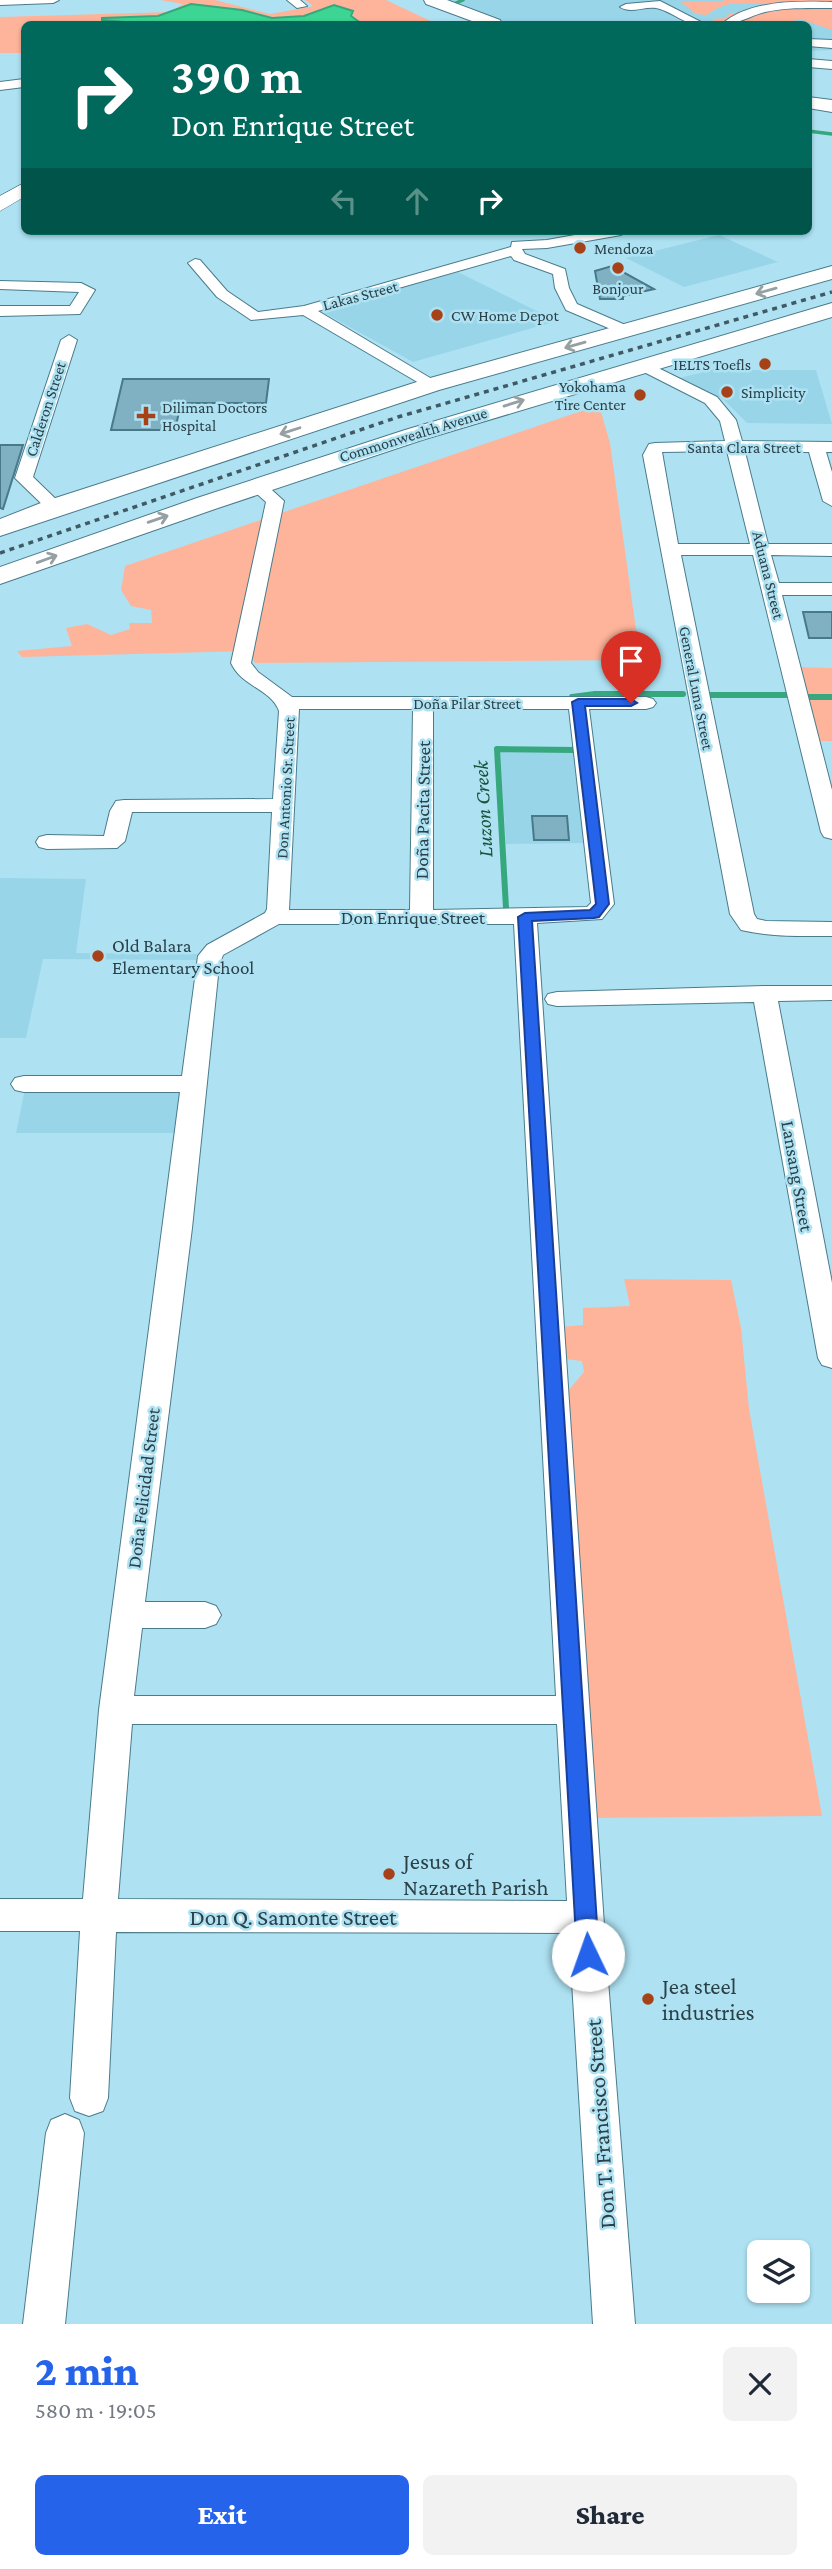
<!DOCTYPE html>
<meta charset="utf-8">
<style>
:root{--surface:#fff;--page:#f2f2f3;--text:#1f2937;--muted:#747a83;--accent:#2563eb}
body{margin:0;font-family:"Crimson Pro",serif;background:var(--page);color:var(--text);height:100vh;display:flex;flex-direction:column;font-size:26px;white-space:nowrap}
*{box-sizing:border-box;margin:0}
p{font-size:23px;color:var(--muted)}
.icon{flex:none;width:38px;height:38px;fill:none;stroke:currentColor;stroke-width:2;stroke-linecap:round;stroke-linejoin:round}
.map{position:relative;height:2324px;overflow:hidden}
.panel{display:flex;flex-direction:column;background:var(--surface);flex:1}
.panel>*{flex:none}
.guide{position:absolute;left:21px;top:21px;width:791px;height:214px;border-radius:10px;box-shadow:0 2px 5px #0004;background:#00695c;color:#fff;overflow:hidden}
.fabs{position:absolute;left:747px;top:2240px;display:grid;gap:14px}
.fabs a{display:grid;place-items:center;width:63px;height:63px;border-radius:10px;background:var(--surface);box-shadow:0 2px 5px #0004;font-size:35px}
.pin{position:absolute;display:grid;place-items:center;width:60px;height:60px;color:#fff;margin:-72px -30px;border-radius:50% 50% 50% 0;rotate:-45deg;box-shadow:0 0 7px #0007}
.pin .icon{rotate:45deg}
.me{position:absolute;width:77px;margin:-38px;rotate:357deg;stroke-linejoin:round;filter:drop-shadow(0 0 5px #0008)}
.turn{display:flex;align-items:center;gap:24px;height:147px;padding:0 35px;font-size:32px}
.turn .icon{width:91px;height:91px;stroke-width:2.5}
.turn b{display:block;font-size:49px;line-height:60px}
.lanes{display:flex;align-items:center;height:66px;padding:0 35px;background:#0003;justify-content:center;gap:35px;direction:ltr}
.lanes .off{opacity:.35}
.round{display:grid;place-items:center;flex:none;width:74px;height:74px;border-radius:10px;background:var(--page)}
.headline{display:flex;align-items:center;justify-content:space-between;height:119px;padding:0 35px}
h1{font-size:42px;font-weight:800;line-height:52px;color:var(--accent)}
.action{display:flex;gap:14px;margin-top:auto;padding:14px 35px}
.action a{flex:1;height:80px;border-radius:10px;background:var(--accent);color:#fff;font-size:28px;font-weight:800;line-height:80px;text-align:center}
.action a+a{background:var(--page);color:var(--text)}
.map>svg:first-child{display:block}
.built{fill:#99d5e9}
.green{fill:#feb49a}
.water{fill:#3cd594;stroke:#37a87d;stroke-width:2}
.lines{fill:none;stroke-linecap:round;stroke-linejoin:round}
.stream-far1{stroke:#37a87d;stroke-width:3.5}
.stream{stroke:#37a87d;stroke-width:6}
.building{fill:#7fb1c2;stroke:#487988;stroke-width:2}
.street-casing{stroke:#4a7b8b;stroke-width:2}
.secondary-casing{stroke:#4a7b8b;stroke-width:1}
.primary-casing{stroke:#4a7b8b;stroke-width:2}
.street{fill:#fff;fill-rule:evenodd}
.secondary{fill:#fff;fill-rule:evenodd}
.primary{fill:#fff;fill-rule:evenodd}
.rail{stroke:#405a63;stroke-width:3.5;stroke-dasharray:5 5;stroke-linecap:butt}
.oneway{stroke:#95a0a3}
.route{fill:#2563eb;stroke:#184099;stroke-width:2}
.poi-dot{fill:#a74117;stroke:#aee2f3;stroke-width:2.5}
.labels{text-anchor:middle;stroke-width:5;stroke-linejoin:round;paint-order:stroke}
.far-poi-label{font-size:16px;fill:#2b4047;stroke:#aee2f3;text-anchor:start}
.far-street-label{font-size:16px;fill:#2b4047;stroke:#aee2f3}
.street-label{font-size:19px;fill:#2b4047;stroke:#aee2f3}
.poi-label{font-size:19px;fill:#2b4047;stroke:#aee2f3;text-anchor:start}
.water-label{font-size:21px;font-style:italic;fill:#185339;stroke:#aee2f3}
.near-poi-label{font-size:23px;fill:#2b4047;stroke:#aee2f3;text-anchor:start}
.near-street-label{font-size:23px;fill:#2b4047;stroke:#aee2f3}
</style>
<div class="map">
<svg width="832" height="2324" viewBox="0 0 832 2324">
<rect width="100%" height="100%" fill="#aee2f3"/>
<!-- built -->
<g class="built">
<polygon points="439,0 832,0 832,50 809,51 808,24 503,24"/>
<polygon points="719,235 778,262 684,287 626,258"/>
<polygon points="458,272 557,321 413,362 317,309"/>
<polygon points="712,370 816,370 832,424 747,423 723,399 679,378"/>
<polygon points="500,752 579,752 589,843 506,844"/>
<polygon points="0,878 86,879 76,953 197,954 196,960 43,959 26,1038 0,1038"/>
<polygon points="192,1077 186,1133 16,1133 27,1079"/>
</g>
<!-- green -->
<g class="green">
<polygon points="160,0 215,0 270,14 313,6 305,0 386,0 437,24 24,24 24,53 0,53 0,17 170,12 183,4"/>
<path d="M723 0H832V30L800 19 785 24H722L710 19 728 18 726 15 768 5C746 2 724 0 707 15L696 14 681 2H725Z"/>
<polygon points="599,405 610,443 637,637 631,640 635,660 255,663 249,651 22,657 17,651 72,646 66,628 87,624 111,635 130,629 129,623 152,623 151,610 131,606 121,590 125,566"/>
<polygon points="796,667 832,668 832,741 815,741"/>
<polygon points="624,1279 731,1280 741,1328 749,1409 822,1816 589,1818 566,1393 584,1372 582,1361 564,1359 560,1327 583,1325 583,1308 630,1306"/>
</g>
<!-- water -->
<polygon class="water" points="191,4 242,10 272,18 304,16 334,5 353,11 351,16 362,24 148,24 102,20 102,18 158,16"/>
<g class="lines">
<!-- stream-far1 -->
<g class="stream-far1">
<polyline points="454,4 463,0"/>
<polyline points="808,131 832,134"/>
</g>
<!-- stream -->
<g class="stream">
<polyline points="711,695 786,695"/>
<polyline points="572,697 595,694 683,694"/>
<polyline points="809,697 832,697"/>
<polyline points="506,908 497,749 575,750 575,745"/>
</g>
</g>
<!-- building -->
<g class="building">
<polygon points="612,266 654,289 623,296 623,299 600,299 595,271"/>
<polygon points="123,379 269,379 266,403 181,403 175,430 111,430"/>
<polygon points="0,445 23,445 3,509 0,508"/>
<polygon points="803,612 832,612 832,638 809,638"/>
<polygon points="532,816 567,816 569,840 534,840"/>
</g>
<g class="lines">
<!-- street casing -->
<g class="street-casing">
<g id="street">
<polygon points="0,0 59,0 53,3 0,5"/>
<polygon points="287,0 300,0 307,6 297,8"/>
<path d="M660 1 701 22 703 24C685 26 676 14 660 9 647 4 632 15 620 7L626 4Z"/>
<path d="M832 2V8C810 8 787 7 765 12 749 16 738 25 722 24 749 0 797 1 832 2Z"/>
<polygon points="808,39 832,40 832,48 808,46"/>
<polygon points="808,59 832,61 832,69 808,67"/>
<polygon points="24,79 24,87 0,90 0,82"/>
<polygon points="597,231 628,231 621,235 547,248 522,249 525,254 565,269 569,288 577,304 630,327 633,330 630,333 620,333 566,310 555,288 553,274 514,260 511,256 318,311 437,382 439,385 437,388 431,390 303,315 251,320 217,297 188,263 195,259 200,260 227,291 258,312 304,306 511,247 512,242 547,240"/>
<polygon points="0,281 81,283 95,290 80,314 0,316 0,306 70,306 79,292 0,289"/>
<polygon points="69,335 77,340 33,477 64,507 55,512 49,511 15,478 61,340"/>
<path d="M642 360 717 397 736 420 742 441 832 442V452H826L832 472V506L823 501 809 452H745L768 544H832V556L771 555 779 583H832V595H782L832 790V839L824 837 821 832 753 555H681L754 914 757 919 766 921 832 922V936C801 936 771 937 741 930L730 914 643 455 649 444 655 443 725 441 720 421 705 403 636 368 634 365ZM727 451 750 544H678L662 452Z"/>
<path d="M255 479 261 480 284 501 251 663 258 672 292 697H646L653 699 656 703 653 707 646 709H589L614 904 602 919 537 923 606 1955 635 2324H593L569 1933 116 1932 108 2098 103 2111 89 2116 75 2111 70 2098 80 1931H0V1899H83L99 1710 180 1092H24L15 1090 11 1084 15 1078 24 1076H182L198 956 207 945 265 913 267 909 272 812H132L125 841 117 848 47 849 39 847 36 842 39 837 47 835 104 836 110 811 116 801 124 800 273 799 279 711C271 689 242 687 231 663L266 502 246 484ZM299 709H413L410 910H289ZM433 709H569L591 903 587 907 433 910ZM279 924H514L556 1696H134L142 1628H205L216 1624 221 1615 216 1606 205 1602H145L192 1228 219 966 223 955ZM132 1724H557L567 1901 118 1899Z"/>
<polygon points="764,986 832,986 832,1000 778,1001 832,1283 832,1368 822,1365 818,1358 754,1002 557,1006 548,1004 545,999 548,994 557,992"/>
<polygon points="65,2114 79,2120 84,2133 65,2324 23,2324 46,2133 51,2120"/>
</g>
</g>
<!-- secondary casing -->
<g class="secondary-casing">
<polygon id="secondary" points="24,183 24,197 0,211 0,196"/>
</g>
<!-- primary casing -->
<g class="primary-casing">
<g id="primary">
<polygon points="424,0 447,0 500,20 502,24 480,24 426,4"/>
<polygon points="808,97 832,100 832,112 808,108"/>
<polygon points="832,266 832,279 439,390 0,536 0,519 46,501 423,380"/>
<polygon points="832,303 832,317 422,440 215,509 0,584 0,567 197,498 405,430"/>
</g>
</g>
<!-- street -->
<use href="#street" class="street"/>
<!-- secondary -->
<use href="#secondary" class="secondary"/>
<!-- primary -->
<use href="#primary" class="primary"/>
<!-- rail -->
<polyline class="rail" points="0,553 398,417 832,292"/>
</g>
<!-- one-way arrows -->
<defs><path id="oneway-shaft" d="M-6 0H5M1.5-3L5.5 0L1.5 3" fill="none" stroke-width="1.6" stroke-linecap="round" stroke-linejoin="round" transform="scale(1.75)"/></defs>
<g class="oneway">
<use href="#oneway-shaft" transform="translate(766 291) rotate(164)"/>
<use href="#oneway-shaft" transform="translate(575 345) rotate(164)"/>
<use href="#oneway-shaft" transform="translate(514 403) rotate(-17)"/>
<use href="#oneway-shaft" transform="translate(290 431) rotate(162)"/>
<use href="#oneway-shaft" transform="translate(158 519) rotate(-19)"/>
<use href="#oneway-shaft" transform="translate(47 559) rotate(-20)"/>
</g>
<!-- route -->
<polygon class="route" points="578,699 631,699 637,703 631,706 585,706 609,904 599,917 594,918 532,921 599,1955 596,1962 588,1965 580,1962 577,1955 518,917 525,913 590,910 596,904 572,702"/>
<!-- markers -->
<g class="poi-dot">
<circle cx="580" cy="248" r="7"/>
<circle cx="618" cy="268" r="7"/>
<circle cx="437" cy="315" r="7"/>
<circle cx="765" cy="364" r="7"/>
<circle cx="727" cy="392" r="7"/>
<circle cx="640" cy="395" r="7"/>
<path d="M142.5 405.5h7v7h7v7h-7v7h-7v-7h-7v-7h7z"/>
<circle cx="98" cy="956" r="7"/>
<circle cx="389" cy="1874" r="7"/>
<circle cx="648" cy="1999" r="7"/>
</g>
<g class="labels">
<!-- far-poi labels -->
<g class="far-poi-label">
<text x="594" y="254">Mendoza</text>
<text x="618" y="294" text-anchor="middle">Bonjour</text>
<text x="451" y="321">CW Home Depot</text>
<text x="751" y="370" text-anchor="end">IELTS Toefls</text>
<text x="626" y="392" text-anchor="end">Yokohama<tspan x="626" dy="18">Tire Center</tspan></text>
<text x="741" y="398">Simplicity</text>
<text x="162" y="413">Diliman Doctors<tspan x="162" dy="18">Hospital</tspan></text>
</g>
<!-- far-street labels -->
<g class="far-street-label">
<text transform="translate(360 295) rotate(-15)" y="6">Lakas Street</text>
<text transform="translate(45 409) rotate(-72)" y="6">Calderon Street</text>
<text transform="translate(413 434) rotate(-17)" y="6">Commonwealth Avenue</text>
<text x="744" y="453">Santa Clara Street</text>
<text transform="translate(769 575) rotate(76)" y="6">Aduana Street</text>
<text transform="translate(697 688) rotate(79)" y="6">General Luna Street</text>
<text x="467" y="709">Doña Pilar Street</text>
<text transform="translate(285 788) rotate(-87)" y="6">Don Antonio Sr. Street</text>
</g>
<!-- street labels -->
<g class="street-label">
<text transform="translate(422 810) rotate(-89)" y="7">Doña Pacita Street</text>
<text x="413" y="924">Don Enrique Street</text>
<text transform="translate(798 1176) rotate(80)" y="7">Lansang Street</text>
<text transform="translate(143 1488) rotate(-83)" y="7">Doña Felicidad Street</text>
</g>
<!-- poi labels -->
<g class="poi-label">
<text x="112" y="952">Old Balara<tspan x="112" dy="22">Elementary School</tspan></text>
</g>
<!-- water labels -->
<g class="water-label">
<text transform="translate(483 809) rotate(-93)" y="7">Luzon Creek</text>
</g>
<!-- near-poi labels -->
<g class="near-poi-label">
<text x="403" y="1869">Jesus of<tspan x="403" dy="26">Nazareth Parish</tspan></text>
<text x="662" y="1994">Jea steel<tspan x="662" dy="26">industries</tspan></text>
</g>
<!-- near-street labels -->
<g class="near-street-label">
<text x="293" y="1925">Don Q. Samonte Street</text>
<text transform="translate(600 2124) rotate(-94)" y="8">Don T. Francisco Street</text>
</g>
</g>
</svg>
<div class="fabs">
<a><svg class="icon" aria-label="layers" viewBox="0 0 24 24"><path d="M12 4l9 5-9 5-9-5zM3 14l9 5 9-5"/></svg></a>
</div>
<div class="pin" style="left:631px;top:703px;background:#d93025"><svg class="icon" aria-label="arrive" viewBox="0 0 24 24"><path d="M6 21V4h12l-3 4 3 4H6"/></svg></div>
<svg class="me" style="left:588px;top:1955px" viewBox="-20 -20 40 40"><circle r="19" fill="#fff"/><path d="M0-13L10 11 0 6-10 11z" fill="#2563eb"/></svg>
<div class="guide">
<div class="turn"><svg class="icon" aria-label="right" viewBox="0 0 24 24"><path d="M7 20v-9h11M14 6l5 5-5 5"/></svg><div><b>390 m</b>Don Enrique Street</div></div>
<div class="lanes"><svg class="icon off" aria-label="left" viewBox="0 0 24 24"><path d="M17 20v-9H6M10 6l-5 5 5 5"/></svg><svg class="icon off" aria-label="ahead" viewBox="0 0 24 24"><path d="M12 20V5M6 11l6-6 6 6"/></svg><svg class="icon" aria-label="right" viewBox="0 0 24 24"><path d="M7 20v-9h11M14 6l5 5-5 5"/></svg></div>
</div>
</div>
<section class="panel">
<div class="headline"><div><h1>2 min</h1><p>580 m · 19:05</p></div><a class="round"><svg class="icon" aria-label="close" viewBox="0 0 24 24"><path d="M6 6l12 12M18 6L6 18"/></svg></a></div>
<div class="action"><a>Exit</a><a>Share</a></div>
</section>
